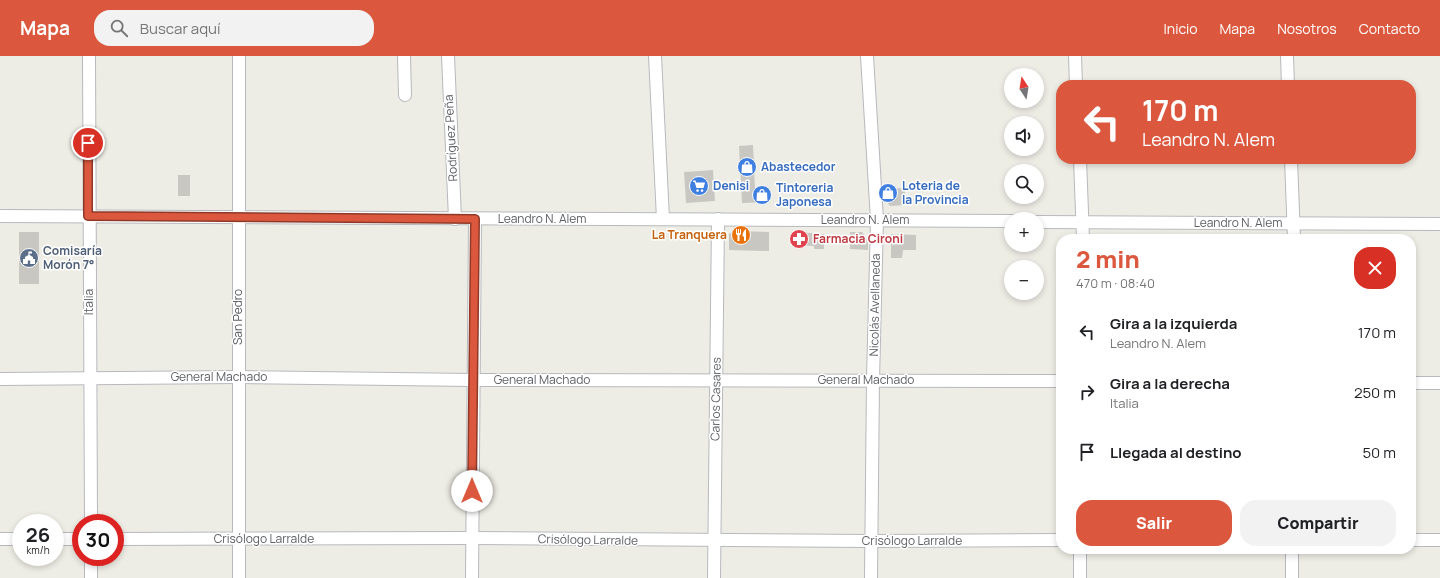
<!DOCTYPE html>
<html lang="es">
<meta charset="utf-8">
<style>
:root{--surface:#fff;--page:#f2f2f2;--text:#202124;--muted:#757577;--accent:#db583e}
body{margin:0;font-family:Manrope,sans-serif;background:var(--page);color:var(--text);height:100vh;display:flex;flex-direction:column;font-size:15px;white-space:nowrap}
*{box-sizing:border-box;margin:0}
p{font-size:13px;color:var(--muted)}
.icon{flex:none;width:22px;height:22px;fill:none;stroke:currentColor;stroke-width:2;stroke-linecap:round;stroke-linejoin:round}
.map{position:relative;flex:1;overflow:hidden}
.panel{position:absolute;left:1056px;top:178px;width:360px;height:320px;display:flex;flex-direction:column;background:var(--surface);border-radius:16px;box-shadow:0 2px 6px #0003}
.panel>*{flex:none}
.banner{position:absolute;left:1056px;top:24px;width:360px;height:84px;border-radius:16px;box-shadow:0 2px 6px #0003;background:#db583e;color:#fff;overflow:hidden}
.needle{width:26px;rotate:348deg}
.fabs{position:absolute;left:1004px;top:12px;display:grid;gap:8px}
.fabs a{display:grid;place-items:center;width:40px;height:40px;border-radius:50%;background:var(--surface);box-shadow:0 2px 6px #0003;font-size:20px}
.speed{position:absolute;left:12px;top:458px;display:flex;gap:8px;font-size:20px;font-weight:700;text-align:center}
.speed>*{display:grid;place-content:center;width:52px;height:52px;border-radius:50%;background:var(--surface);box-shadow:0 2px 6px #0003;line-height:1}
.speed small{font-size:10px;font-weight:400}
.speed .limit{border:6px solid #d22;background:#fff;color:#111}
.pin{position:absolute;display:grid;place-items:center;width:34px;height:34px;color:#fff;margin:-17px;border:2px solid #fff;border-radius:50%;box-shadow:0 1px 4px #0007}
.me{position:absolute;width:44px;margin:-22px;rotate:0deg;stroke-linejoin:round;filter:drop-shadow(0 0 3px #0008)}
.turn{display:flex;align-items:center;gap:14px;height:84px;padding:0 20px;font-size:18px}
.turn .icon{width:52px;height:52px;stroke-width:2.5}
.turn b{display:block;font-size:28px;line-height:34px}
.round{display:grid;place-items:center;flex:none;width:42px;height:42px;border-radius:16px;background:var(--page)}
.summary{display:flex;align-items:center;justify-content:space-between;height:68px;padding:0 20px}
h1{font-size:24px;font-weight:800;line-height:30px;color:var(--accent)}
.action{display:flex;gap:8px;margin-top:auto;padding:8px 20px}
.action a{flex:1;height:46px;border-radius:16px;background:var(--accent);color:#fff;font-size:16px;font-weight:800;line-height:46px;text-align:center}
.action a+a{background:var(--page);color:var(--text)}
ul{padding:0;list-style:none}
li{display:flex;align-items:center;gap:12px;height:60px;padding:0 20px}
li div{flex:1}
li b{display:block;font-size:15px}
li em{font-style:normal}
header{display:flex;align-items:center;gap:24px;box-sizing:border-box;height:56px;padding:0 20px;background:var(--accent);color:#fff}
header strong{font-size:19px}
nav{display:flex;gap:22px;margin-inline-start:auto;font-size:14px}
.search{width:280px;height:36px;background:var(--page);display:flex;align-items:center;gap:10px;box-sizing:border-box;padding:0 14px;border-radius:16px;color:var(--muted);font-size:15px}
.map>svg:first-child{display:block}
.building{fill:#c9c7c2}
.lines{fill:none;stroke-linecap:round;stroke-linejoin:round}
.minor-casing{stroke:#b7b9be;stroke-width:14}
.minor{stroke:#fff;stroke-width:12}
.route-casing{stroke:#8e3928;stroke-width:10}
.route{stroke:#db583e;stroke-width:7}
.labels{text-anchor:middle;stroke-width:3;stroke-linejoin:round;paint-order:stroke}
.street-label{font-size:12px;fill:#5d5f64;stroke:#fff}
.shop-label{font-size:12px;font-weight:bold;fill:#366cbe;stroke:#fff;text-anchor:start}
.food-label{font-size:12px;font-weight:bold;fill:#c56008;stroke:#fff;text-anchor:end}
.health-label{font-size:12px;font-weight:bold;fill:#be3a42;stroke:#fff;text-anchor:start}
.service-label{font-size:12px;font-weight:bold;fill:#4e5e75;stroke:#fff;text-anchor:start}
</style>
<header>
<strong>Mapa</strong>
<div class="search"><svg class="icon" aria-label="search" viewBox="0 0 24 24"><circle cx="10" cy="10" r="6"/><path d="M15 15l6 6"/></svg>Buscar aquí</div>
<nav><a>Inicio</a><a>Mapa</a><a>Nosotros</a><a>Contacto</a></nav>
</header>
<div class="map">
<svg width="1440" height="522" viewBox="0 0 1440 522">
<rect width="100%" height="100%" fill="#eeede5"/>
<!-- building -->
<g class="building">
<polygon points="753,89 755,133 768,132 769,146 742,147 739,90"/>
<polygon points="713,114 715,145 686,147 684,116"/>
<rect x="178" y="119" width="12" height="21"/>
<polygon points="905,132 905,149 890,150 886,145 885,133"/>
<polygon points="733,175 769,176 769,195 729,194 729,178"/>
<rect x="19" y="176" width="20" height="52"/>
<polygon points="795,176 824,178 824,193 814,193 814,190 795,189"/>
<polygon points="850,176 862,176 868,184 868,194 850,193"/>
<polygon points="891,178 916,179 916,194 903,194 902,202 891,202"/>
</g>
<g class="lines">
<!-- minor casing -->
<g class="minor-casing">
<g id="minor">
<polyline points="89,0 91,467"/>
<polyline points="239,0 239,522"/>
<polyline points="404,0 405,39"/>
<polyline points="448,0 455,163"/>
<polyline points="655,0 663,163"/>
<polyline points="867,0 877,164 873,324 871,522"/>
<polyline points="1075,0 1076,29"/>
<polyline points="1287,0 1288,29"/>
<polyline points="1080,103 1083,183"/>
<polyline points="1291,103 1294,183"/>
<polyline points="0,160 1011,165"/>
<polyline points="1037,166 1440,168"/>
<polyline points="0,323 238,321 473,324 1061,325"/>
<polyline points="1411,327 1440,327"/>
<polyline points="0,483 21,483"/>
<polyline points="55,483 81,483"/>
<polyline points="115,483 472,482 871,485 1061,484"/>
<polyline points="1411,484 1440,484"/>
<polyline points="1080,493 1080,522"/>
<polyline points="91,501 91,522"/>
<polyline points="472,522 475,163"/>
<polyline points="714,522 718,163"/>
<polyline points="1292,522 1292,493"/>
</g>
</g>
<!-- minor -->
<use href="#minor" class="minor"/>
</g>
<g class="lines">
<!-- route casing -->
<g class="route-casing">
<polyline id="route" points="88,87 88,160 475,163 472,435"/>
</g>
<!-- route -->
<use href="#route" class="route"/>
</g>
<!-- icons -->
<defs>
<g id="shop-disc" transform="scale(1)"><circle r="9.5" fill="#3f7fe0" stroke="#fff"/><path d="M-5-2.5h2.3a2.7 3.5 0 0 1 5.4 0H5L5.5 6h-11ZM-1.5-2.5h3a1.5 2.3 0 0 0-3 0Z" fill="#fff"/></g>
<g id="supermarket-disc" transform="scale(1)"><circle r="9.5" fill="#3f7fe0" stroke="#fff"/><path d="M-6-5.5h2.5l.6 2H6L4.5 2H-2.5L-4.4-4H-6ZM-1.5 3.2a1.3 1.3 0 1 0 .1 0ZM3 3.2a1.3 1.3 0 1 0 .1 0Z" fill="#fff"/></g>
<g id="restaurant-disc" transform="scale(1)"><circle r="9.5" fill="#e8710a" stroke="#fff"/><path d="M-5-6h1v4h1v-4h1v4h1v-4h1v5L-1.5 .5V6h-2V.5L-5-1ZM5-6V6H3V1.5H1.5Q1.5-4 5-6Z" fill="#fff"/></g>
<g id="pharmacy-disc" transform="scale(1)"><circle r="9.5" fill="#e0444e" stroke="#fff"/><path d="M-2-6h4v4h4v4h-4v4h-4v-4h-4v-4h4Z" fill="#fff"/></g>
<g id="civic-disc" transform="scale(1)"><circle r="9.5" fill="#5c6f8a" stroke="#fff"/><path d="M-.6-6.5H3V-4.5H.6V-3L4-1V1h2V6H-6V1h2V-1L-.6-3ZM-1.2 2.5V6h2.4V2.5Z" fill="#fff"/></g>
</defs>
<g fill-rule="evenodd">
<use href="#shop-disc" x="747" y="111"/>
<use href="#supermarket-disc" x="699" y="130"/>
<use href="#shop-disc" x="888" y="137"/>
<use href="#shop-disc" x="762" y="139"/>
<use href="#restaurant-disc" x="741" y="179"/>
<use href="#pharmacy-disc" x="799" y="183"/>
<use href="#civic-disc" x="29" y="202"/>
</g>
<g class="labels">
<!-- street labels -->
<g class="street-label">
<text transform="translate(451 82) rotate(-93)" y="4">Rodríguez Peña</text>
<text x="542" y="167">Leandro N. Alem</text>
<text x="865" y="168">Leandro N. Alem</text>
<text x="1238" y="171">Leandro N. Alem</text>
<text transform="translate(89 246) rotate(-90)" y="4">Italia</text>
<text transform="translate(875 249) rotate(-89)" y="4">Nicolás Avellaneda</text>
<text transform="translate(238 261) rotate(-90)" y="4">San Pedro</text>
<text x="219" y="325">General Machado</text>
<text x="542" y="328">General Machado</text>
<text x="866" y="328">General Machado</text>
<text transform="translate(716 343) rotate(-89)" y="4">Carlos Casares</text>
<text x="264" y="487">Crisólogo Larralde</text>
<text transform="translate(588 484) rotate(1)" y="4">Crisólogo Larralde</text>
<text x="912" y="489">Crisólogo Larralde</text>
</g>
<!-- shop labels -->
<g class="shop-label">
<text x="761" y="115">Abastecedor</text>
<text x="713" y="134">Denisi</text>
<text x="902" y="134">Loteria de<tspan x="902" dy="14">la Provincia</tspan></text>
<text x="776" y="136">Tintoreria<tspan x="776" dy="14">Japonesa</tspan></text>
</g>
<!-- food labels -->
<g class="food-label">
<text x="727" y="183">La Tranquera</text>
</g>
<!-- health labels -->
<g class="health-label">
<text x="813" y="187">Farmacia Cironi</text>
</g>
<!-- service labels -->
<g class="service-label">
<text x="43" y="199">Comisaría<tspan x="43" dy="14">Morón 7°</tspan></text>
</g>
</g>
</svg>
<div class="fabs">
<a><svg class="needle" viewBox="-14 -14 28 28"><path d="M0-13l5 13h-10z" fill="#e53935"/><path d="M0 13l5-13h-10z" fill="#757577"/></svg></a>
<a><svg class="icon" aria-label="sound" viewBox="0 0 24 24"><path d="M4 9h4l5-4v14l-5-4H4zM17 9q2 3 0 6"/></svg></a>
<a><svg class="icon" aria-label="search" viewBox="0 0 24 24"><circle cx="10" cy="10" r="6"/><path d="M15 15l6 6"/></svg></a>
<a>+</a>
<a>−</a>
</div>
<div class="speed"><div>26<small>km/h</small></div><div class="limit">30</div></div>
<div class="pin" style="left:88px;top:87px;background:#d93025"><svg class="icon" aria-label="arrive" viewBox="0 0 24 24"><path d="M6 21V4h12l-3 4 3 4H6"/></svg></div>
<svg class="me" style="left:472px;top:435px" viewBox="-20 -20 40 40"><circle r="19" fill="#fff"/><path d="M0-13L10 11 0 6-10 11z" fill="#db583e"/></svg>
<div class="banner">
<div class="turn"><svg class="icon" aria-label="left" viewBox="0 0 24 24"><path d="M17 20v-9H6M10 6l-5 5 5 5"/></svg><div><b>170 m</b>Leandro N. Alem</div></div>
</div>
<section class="panel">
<div class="summary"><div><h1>2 min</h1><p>470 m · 08:40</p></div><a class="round" style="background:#d93025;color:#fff"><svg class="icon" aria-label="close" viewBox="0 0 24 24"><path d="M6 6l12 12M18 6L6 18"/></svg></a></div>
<ul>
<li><svg class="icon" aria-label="left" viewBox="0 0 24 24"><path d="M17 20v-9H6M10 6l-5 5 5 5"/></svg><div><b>Gira a la izquierda</b><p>Leandro N. Alem</p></div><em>170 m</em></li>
<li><svg class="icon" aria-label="right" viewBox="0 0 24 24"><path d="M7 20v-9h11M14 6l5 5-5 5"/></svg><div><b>Gira a la derecha</b><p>Italia</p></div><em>250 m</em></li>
<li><svg class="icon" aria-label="arrive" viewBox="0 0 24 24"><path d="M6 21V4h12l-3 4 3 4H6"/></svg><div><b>Llegada al destino</b></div><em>50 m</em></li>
</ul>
<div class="action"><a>Salir</a><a>Compartir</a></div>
</section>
</div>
